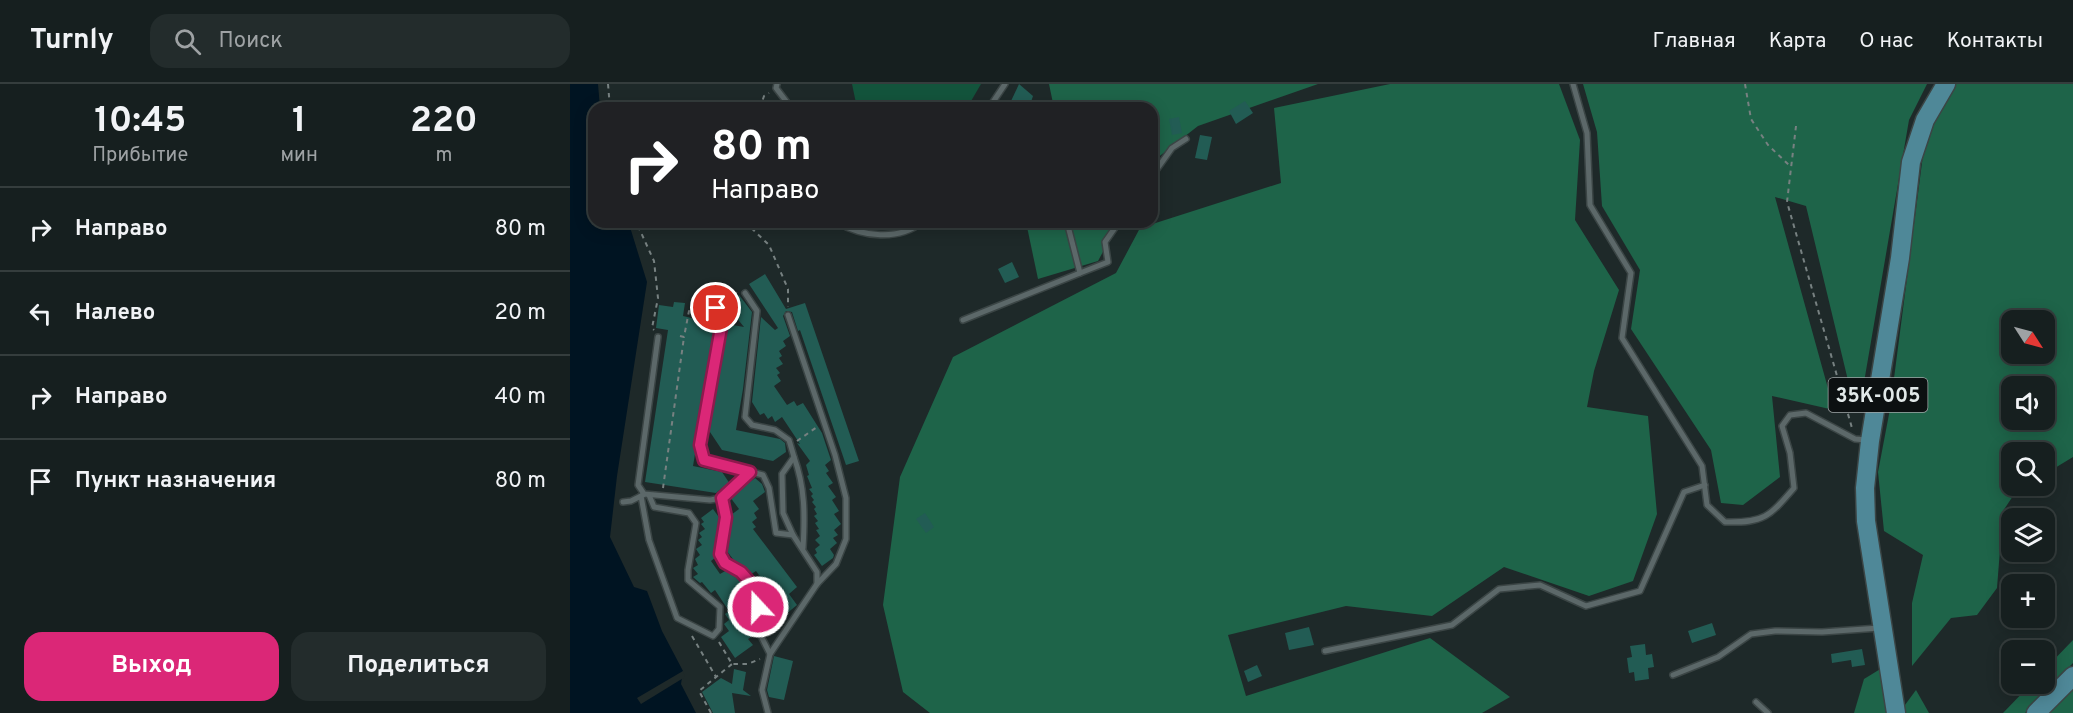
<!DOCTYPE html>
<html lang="ru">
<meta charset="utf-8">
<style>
:root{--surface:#161f1f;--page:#232c2c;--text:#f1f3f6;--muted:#9ea2a4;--line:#353d3d;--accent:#db2777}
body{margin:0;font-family:Overpass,sans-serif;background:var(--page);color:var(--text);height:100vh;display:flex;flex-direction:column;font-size:22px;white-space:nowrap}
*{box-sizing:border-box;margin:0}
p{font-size:20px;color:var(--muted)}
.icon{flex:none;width:33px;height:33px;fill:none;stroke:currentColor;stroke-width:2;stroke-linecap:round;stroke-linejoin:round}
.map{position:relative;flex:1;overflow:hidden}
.side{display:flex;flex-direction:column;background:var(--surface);width:570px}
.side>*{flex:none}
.top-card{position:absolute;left:18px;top:18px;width:570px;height:126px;border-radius:18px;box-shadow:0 3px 15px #0003,0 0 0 2px var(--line);background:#202124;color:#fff;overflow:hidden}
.needle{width:39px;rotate:126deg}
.buttons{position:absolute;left:1431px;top:226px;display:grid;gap:12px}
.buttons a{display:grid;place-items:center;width:54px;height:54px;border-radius:12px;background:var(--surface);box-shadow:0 3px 15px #0003,0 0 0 2px var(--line);font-size:30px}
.pin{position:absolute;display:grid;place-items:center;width:51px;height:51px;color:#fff;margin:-26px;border:3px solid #fff;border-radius:50%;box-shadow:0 2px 6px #0007}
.me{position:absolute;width:66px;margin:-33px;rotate:339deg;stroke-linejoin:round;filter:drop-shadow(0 0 4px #0008)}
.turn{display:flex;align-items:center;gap:21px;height:126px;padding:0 24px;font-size:27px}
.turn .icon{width:78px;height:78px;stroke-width:2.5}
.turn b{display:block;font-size:42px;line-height:51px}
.eta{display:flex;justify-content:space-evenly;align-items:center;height:102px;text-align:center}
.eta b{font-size:36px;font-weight:700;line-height:42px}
.primary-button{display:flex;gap:12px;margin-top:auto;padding:12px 24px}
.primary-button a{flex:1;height:69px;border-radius:18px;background:var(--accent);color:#fff;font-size:24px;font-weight:700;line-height:69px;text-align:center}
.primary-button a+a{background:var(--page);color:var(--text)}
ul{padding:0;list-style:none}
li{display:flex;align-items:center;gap:18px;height:84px;padding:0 24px;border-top:2px solid var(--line)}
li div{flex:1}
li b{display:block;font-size:22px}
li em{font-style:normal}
header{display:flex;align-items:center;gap:36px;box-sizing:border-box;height:84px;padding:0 30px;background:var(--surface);border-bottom:2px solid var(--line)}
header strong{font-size:28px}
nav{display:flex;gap:33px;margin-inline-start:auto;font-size:21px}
.search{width:420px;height:54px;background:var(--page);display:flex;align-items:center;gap:15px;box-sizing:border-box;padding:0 21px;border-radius:18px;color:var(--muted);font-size:22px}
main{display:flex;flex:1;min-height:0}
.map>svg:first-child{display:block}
.green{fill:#13543c}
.forest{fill:#1e6449;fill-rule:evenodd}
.water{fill:#001422}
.pier{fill:#1e2929}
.building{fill:#225c54}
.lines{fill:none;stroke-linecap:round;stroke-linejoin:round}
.service-casing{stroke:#3b4545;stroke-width:8}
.primary-casing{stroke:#3b4545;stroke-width:21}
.path{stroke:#778181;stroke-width:2;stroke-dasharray:4.5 4.5;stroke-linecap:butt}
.service{stroke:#5c6869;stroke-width:5}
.primary{stroke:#4f8898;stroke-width:18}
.route-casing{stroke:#8e194d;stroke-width:15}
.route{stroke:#db2777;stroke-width:10}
.labels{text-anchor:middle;stroke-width:6;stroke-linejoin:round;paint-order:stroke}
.shield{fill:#0c1011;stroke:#a1a7a8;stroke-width:1.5}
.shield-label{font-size:20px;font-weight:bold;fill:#e1e8e8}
</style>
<header>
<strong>Turnly</strong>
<div class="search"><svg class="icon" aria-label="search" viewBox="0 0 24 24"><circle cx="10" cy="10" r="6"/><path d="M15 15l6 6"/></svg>Поиск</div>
<nav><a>Главная</a><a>Карта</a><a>О нас</a><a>Контакты</a></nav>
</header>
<main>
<section class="side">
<div class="eta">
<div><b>10:45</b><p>Прибытие</p></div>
<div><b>1</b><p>мин</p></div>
<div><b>220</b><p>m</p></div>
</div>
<ul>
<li><svg class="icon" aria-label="right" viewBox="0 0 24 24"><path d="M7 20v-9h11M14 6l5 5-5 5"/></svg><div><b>Направо</b></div><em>80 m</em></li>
<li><svg class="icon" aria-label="left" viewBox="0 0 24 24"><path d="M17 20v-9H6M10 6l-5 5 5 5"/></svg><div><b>Налево</b></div><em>20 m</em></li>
<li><svg class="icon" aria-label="right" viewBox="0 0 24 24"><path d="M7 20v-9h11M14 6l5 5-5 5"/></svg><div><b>Направо</b></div><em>40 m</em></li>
<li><svg class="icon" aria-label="arrive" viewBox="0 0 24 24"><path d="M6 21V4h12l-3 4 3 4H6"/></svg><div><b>Пункт назначения</b></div><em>80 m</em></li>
</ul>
<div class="primary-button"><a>Выход</a><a>Поделиться</a></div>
</section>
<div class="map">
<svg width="1503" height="629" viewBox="0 0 1503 629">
<rect width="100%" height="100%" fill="#1e2929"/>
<!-- green -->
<polygon class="green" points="282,0 411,0 397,24 287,24"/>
<!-- forest -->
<g class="forest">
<polygon points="479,0 748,0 628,42 582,78 582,24 484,24"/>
<polygon points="820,0 989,0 1010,56 1005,136 1049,206 1024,287 1017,323 1078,332 1087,430 1063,497 1019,512 934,483 862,532 776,522 658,551 676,612 860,554 940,613 912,629 360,629 333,608 313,521 330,393 383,273 546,189 570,144 711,99 704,24"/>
<polygon points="1013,0 1357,0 1339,36 1292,310 1282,313 1236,122 1205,113 1264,326 1202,312 1210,393 1173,421 1151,419 1141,366 1061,245 1070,186 1032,122 1027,48"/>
<path d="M1383 0H1503V373L1475 390 1474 369H1442V402H1454L1447 406 1433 427 1427 504 1407 531 1381 534 1342 582V519L1353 471 1314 447 1308 388 1320 325 1356 48ZM1442 237H1474V270H1442ZM1442 303H1474V336H1442Z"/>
<polygon points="456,138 549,138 528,177 468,195"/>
<polygon points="1503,556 1503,579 1455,629 1433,629 1461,600 1474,600 1475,585"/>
<polygon points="1312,584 1319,629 1284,629 1294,595"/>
<polygon points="1503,604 1503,629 1479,629"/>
<polygon points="1346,606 1359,629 1335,629 1332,625"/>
</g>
<!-- water -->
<polygon class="water" points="0,0 28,0 30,24 24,24 24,138 63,138 60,143 77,198 47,392 40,453 64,503 77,507 92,547 113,587 111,600 126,629 0,629"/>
<!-- pier -->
<polygon class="pier" points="113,587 115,593 71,620 67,614"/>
<!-- building -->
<g class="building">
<polygon points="449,0 463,12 459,24 443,24 441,17"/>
<polygon points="675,17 683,29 666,40 659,27"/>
<polygon points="609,33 612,49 602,51 599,35"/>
<polygon points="630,51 642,53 637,76 625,74"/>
<polygon points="442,178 449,193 435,199 428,185"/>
<polygon points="195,190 216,225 235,219 289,377 276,381 230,246 228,247 222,228 216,227 213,232 220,252 213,257 216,262 209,267 212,272 209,274 213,280 206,284 210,289 207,291 211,297 204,302 217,321 224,317 227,322 233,319 252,349 261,376 255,381 259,387 256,389 263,399 258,402 266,413 262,416 269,427 264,430 271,440 264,446 268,451 263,454 267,459 260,465 264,471 263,474 252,482 244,471 247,469 245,465 250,461 245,456 250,452 246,446 249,445 245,439 248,437 244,432 247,430 244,425 246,423 242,418 244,416 241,412 243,410 239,405 242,404 237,392 239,391 236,381 240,377 227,359 230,360 212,333 205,338 202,332 198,335 194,329 190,331 182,318 191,233 205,246 208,244 179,200"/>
<polygon points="169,211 182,228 173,305 166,346 210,355 215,359 216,368 203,377 152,366 138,345 157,240 174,243 157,222"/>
<polygon points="104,218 115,219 113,232 147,240 123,382 152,388 160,400 154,406 152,404 146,409 75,398 98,246 86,244 89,221 103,223"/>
<polygon points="185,394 192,400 195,408 183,417 189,425 184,429 187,434 182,438 186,443 183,445 227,503 219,510 227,521 204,540 192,524 191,511 199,505 186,487 180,491 174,484 166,479 156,466 161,431 169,425 160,413"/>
<polygon points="143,425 151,436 146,473 141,477 150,490 157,486 168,492 181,511 183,526 173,533 177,539 173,542 181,553 178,555 183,561 165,574 151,553 159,547 154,540 159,536 155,530 159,527 145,506 141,509 132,498 130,499 123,493 128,490 123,484 128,481 125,475 130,471 126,465 132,461 128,456 132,453 129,449 135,445 131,440 134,438 131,434"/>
<polygon points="355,429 364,443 356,449 346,435"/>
<polygon points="1142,539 1146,551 1122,559 1118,547"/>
<polygon points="739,543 744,561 719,566 715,549"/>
<polygon points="1075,560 1076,571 1082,570 1084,583 1078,584 1079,595 1065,597 1064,588 1059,589 1057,574 1062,573 1060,562"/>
<polygon points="1292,565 1295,581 1282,583 1281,576 1262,579 1261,570"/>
<polygon points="204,572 223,577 214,616 199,613 197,606"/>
<polygon points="687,581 692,592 678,598 674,587"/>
<polygon points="164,585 176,588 173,606 181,612 162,609 165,629 143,629 132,608 151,594 162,600"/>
</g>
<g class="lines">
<!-- service casing -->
<g class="service-casing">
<g id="service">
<polyline points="207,0 206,4 219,21 219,24"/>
<path d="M1003 0 1017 49 1020 121 1061 189 1052 254 1132 382 1137 421 1155 438C1194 439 1199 433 1224 404L1220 369 1212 342 1220 331 1236 329 1285 355 1296 356"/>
<polyline points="419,24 435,0"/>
<polyline points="582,92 602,64 616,55"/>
<path d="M267 138C292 153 329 157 352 138"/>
<polyline points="497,138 510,189 538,178 535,158 549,138"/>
<polyline points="175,209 187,227 175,333 182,341 205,346 219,356 224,373 212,390 213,429 223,451 247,488 247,500"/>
<polyline points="146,224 152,239 130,361 134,376 193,391 199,404 206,449 223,451"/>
<polyline points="393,236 510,189"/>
<polyline points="88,253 68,401 74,410 140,416 152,414 180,388"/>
<path d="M224 373C235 403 235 431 233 464"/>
<polyline points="71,412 79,456 107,534 143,552 149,545 150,523 118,496 118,486 126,439 119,429 84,423 79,411"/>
<polyline points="152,414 156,433 150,470 155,479 171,488 185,504 191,552 200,570"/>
<polyline points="53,418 61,417 73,411"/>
<polyline points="755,567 882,541 929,505 970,501 1016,522 1070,507 1114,408 1135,401"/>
<polyline points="1103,591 1148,573 1181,550 1205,547 1252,548 1309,544"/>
<polyline points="1186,618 1198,629"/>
<polyline points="198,629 192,606 200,570 247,500 266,480 276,455 276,414 265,371 218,231"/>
</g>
</g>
<!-- primary casing -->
<g class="primary-casing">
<g id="primary">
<polyline points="1326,629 1296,437 1295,404 1300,357 1330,174 1341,78 1355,36 1376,0"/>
<polyline points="1466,629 1503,592"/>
</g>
</g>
<!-- path -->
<g class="path">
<polyline points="38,0 40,24"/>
<polyline points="1175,0 1181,35 1198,61 1221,83"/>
<polyline points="190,24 194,12 199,9"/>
<polyline points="1226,42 1217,118 1282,344"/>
<polyline points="175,138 199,161 218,205 218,223"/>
<polyline points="68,142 84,177 88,214 82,244 84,246"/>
<polyline points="152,218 164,208 167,209"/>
<polyline points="110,252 114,253 119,227 137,225"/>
<polyline points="227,357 247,343"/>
<polyline points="93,404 114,253"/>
<polyline points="122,552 146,593"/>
<polyline points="149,558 162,580 178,580 190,575"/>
<polyline points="141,629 129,607 162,580"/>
</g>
<!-- service -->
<use href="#service" class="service"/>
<!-- primary -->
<use href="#primary" class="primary"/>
</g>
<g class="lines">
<!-- route casing -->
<g class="route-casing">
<polyline id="route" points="146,224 152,238 130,361 134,376 180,388 152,414 156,433 150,470 155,479 171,488 185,504 188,523"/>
</g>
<!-- route -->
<use href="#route" class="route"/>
</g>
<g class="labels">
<!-- shield labels -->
<rect class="shield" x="1258.5" y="294" width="99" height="34" rx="4.5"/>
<g class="shield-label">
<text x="1308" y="318">35К-005</text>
</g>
</g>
</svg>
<div class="buttons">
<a><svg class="needle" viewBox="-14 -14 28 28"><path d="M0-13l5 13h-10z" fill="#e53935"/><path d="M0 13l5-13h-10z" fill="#9ea2a4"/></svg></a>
<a><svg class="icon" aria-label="sound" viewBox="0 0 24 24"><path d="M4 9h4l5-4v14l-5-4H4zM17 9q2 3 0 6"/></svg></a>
<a><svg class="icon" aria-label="search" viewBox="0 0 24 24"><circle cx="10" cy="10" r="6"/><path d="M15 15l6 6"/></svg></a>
<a><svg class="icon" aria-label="layers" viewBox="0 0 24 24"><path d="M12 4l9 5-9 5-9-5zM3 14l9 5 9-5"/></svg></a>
<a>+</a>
<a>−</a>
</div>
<div class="pin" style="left:146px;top:224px;background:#d93025"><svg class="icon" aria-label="arrive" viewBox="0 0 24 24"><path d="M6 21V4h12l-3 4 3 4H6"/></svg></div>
<svg class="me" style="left:188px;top:523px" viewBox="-20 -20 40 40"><circle r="17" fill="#db2777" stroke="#fff" stroke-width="3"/><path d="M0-11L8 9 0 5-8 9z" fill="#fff"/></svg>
<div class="top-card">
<div class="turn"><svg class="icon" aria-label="right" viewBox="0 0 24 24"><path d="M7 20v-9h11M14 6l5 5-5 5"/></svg><div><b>80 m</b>Направо</div></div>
</div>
</div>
</main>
